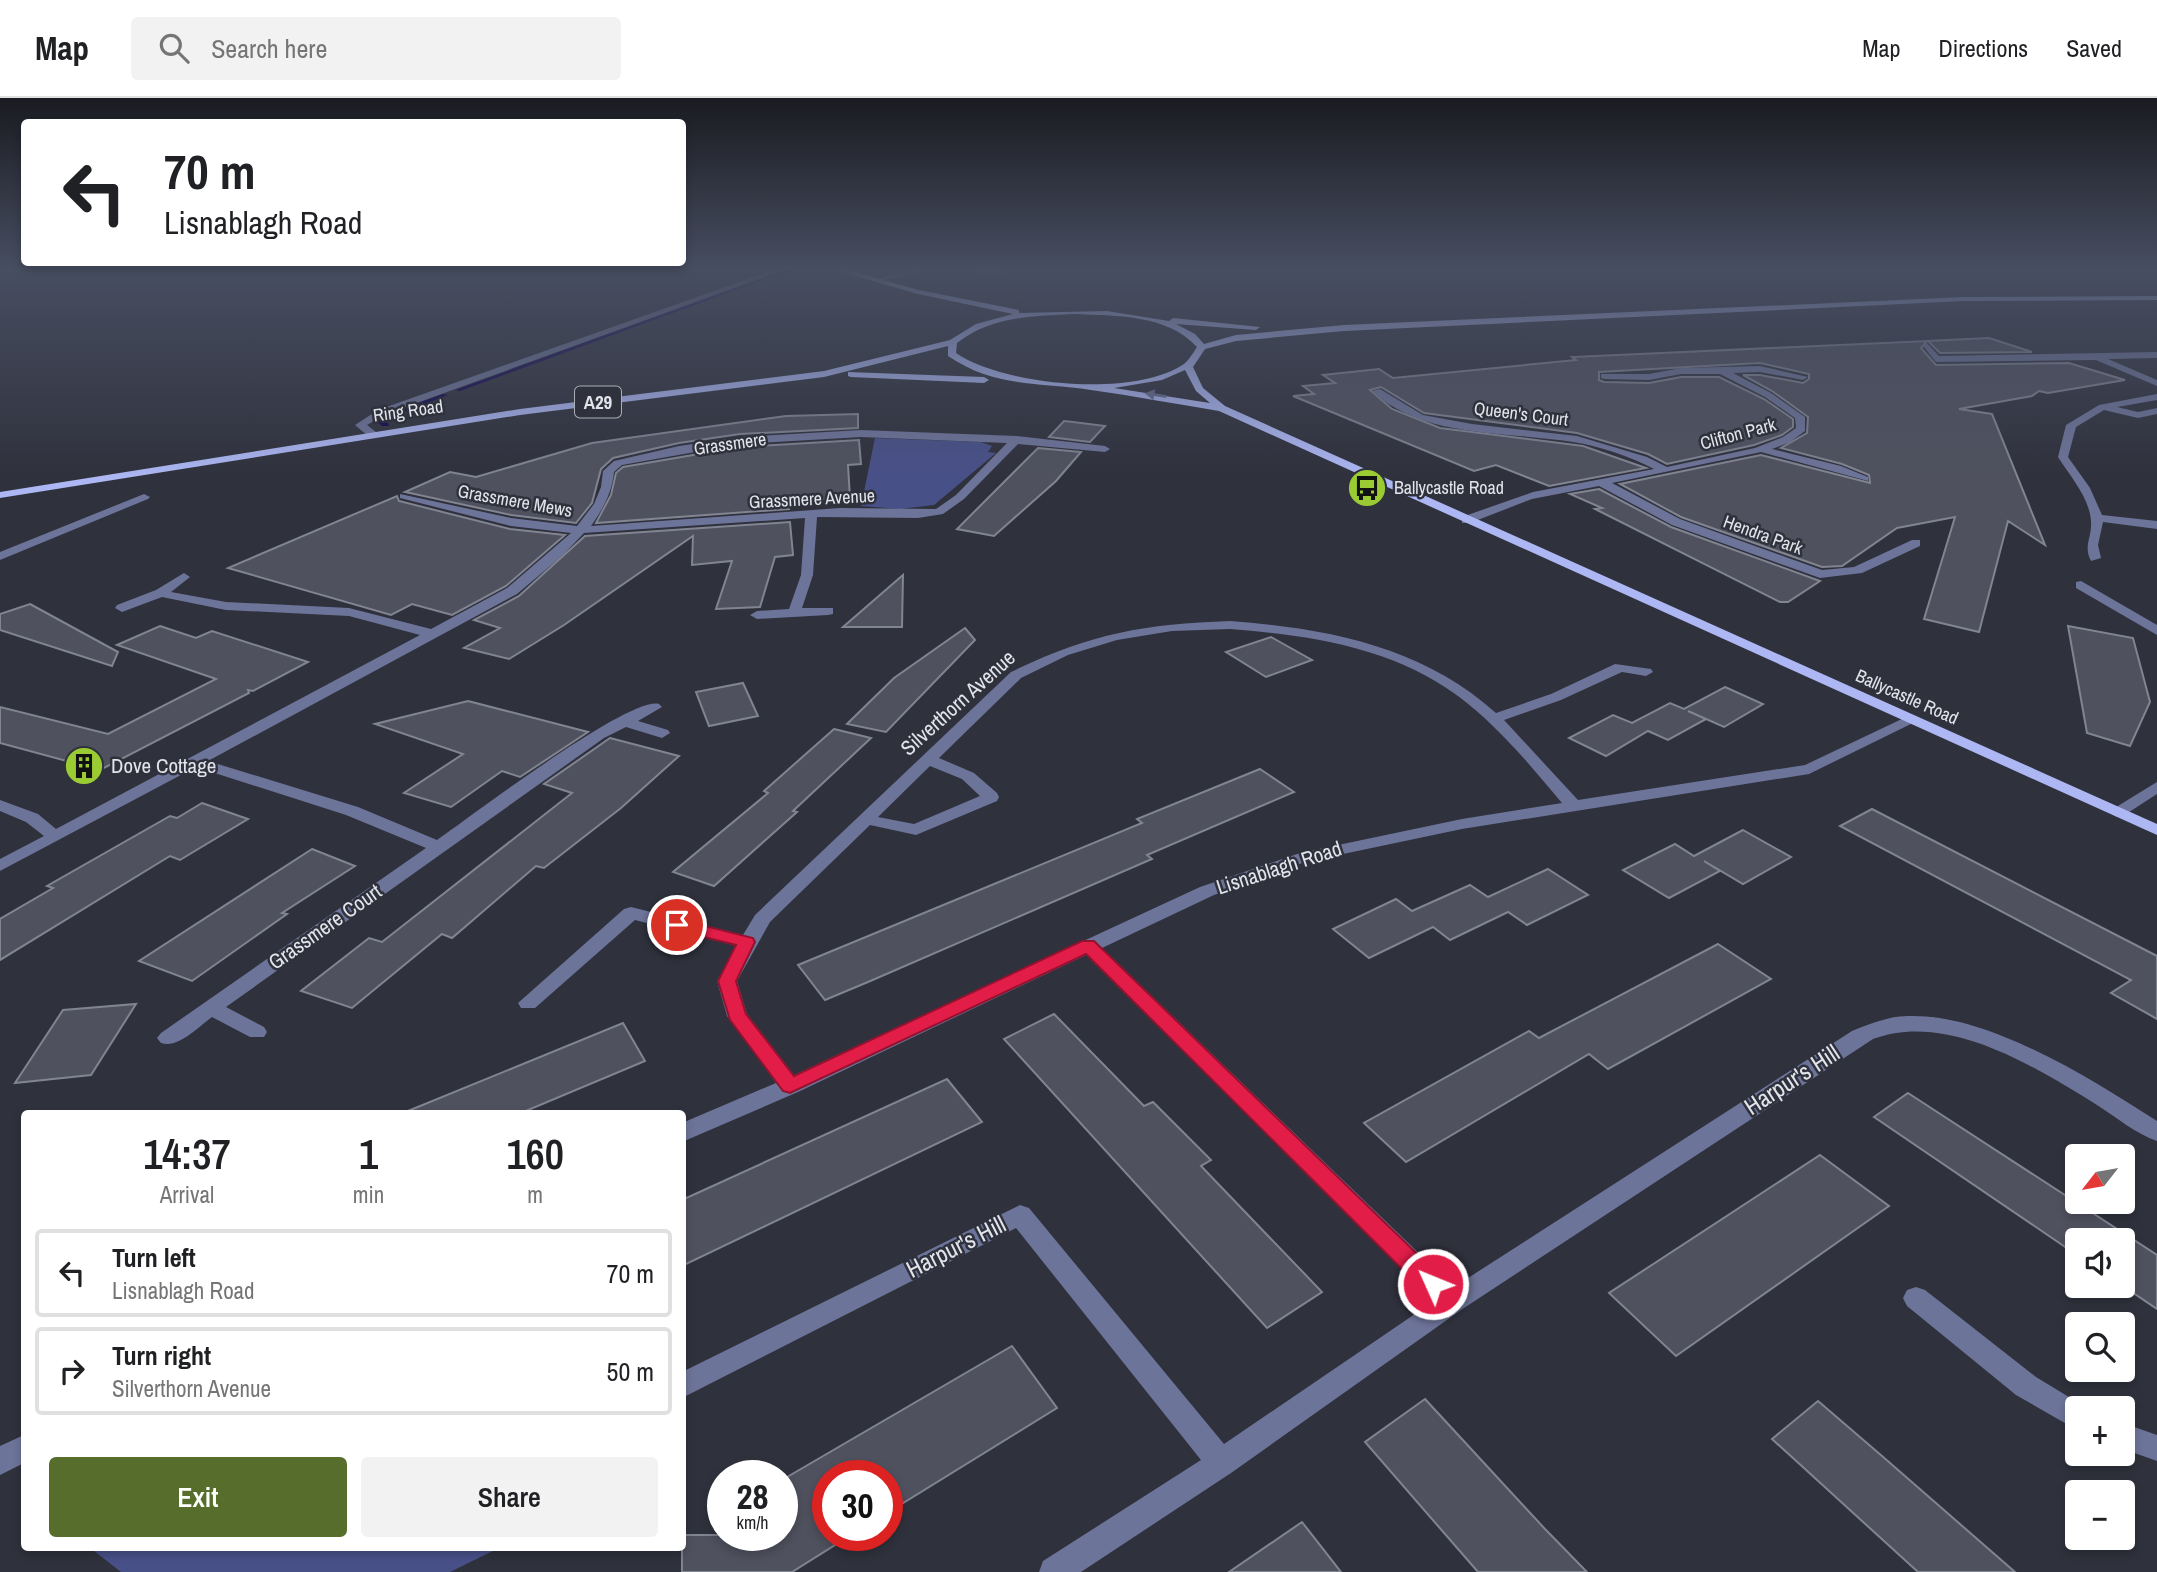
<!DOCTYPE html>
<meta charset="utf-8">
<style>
:root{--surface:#fff;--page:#f2f2f2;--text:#202124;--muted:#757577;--line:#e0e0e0;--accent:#576d2b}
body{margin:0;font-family:"Archivo Narrow",sans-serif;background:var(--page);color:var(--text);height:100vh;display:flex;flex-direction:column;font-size:26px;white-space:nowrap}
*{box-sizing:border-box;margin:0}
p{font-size:23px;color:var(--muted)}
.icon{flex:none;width:38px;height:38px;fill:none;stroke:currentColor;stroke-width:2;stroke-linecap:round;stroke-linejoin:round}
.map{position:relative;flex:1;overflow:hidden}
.side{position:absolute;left:21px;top:1012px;width:665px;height:441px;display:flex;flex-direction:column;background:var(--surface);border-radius:7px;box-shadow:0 4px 10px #0003}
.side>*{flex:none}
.guide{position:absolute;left:21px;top:21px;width:665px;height:147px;border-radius:7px;box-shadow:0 4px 10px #0003;background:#fff;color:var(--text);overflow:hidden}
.needle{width:46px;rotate:239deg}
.tools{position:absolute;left:2065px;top:1046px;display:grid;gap:14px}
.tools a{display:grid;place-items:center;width:70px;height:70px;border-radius:7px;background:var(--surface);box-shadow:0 4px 10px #0003;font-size:35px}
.speed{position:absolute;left:707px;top:1362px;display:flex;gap:14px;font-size:35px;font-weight:700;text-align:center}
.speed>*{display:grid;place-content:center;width:91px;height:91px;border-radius:50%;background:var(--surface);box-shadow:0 4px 10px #0003;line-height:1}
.speed small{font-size:18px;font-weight:400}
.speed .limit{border:10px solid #d22;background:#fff;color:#111}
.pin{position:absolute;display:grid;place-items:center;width:60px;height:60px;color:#fff;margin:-30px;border:4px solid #fff;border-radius:50%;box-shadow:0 2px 7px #0007}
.me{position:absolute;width:77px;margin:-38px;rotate:314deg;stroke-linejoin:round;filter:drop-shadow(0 0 5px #0008)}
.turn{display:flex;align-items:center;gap:24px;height:147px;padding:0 28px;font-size:32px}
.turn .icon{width:91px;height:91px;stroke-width:2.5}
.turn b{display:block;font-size:49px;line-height:60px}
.eta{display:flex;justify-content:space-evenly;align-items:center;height:119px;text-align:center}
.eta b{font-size:42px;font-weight:600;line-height:49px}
.cta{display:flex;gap:14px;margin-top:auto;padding:14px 28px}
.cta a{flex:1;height:80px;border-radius:7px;background:var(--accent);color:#fff;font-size:28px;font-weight:600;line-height:80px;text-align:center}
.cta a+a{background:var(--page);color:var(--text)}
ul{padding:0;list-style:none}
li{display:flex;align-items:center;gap:21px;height:88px;margin:0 14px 10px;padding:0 14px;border:4px solid var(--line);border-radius:7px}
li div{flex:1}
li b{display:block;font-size:26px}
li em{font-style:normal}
header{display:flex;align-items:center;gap:42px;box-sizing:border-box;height:98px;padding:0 35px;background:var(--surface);border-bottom:2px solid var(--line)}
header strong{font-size:33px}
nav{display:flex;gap:38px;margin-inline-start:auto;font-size:24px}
.search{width:490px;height:63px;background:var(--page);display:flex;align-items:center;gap:18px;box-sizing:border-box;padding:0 24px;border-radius:7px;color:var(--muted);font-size:26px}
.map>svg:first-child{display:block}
.green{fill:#485088}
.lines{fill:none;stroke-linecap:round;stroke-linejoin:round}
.stream{fill:#120553;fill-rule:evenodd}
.building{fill:#4f515e;stroke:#818491;stroke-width:2}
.minor{fill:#6d7499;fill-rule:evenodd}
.major{fill:#acb7f3;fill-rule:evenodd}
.oneway{fill:#676d8e}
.route{fill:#e11d48;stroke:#92132f;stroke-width:2}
.labels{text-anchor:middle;stroke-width:5;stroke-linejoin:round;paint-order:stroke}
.far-street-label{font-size:18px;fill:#e2e4eb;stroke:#2f313c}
.far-poi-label{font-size:18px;fill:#e2e4eb;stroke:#2f313c;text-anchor:start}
.shield{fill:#2f313c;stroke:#acaeb6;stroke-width:2}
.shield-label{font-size:19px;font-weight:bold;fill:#e2e4eb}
.street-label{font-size:21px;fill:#e2e4eb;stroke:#2f313c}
.poi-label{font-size:21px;fill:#e2e4eb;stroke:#2f313c;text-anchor:start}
.near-street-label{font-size:24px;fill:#e2e4eb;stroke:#2f313c}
</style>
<header>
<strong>Map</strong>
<div class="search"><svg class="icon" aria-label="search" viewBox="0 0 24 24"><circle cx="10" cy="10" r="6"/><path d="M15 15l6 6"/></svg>Search here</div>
<nav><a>Map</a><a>Directions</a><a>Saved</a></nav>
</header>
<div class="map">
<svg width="2157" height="1474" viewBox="0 0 2157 1474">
<rect width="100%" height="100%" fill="#2f313c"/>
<!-- green -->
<g class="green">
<polygon points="875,340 981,344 992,348 988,354 996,355 934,407 900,411 861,408"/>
<polygon points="89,1449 501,1449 450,1474 121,1474"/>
</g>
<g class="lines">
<!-- stream -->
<g class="stream">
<polygon points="783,172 791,172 460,293 455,292"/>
<polygon points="443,296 448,297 384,322 389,326 388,328 382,328 375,321"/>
</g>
</g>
<!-- building -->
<g class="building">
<polygon points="1989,240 2032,254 1940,255 1928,243"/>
<polygon points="1927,243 1921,250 1936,267 2069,265 2125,282 2048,295 2039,293 2032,298 1959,311 1992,316 2045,447 2008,423 1979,534 1924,521 1955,419 1897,430 1842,468 1822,469 1681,419 1620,386 1761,357 1870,385 1869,377 1842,366 1781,350 1807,335 1808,319 1772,293 1743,277 1760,277 1803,285 1809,281 1809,276 1760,265 1599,274 1599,282 1604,284 1649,285 1681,279 1719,279 1764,301 1793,321 1793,329 1782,337 1754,347 1667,366 1648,356 1577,335 1424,315 1381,289 1370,292 1392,311 1440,330 1583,348 1646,370 1549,388 1496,367 1474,373 1293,298 1314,296 1303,288 1335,285 1323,277 1379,271 1393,280 1576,262 1572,259"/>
<polygon points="858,316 858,330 740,336 679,345 613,360 601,371 592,405 576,425 511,417 405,394 450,374 476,379 592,345 786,318"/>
<polygon points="1064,323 1073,324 1105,328 1090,344 1049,339"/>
<polygon points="859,342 861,366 848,367 850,400 788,403 789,411 596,425 611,397 616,375 623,369 740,349"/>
<polygon points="1038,350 1081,354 1056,383 994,438 957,431"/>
<polygon points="1599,391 1671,429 1820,483 1788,504 1780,504 1595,411 1602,410 1570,396"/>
<polygon points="397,398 399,403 510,431 565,437 506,488 452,517 412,506 391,517 228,470"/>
<polygon points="790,424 793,457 775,459 760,509 716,511 732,463 692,467 693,438 564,527 509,561 464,550 500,530 474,522 519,498 585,438"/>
<polygon points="903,477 902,529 843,529"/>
<polygon points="30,506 118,554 112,568 0,532 0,516"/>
<polygon points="160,528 196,540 212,533 308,564 253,593 248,592 249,595 100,672 0,645 0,609 108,636 216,581 117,547"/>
<polygon points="2068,528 2133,540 2150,604 2130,648 2087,635"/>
<polygon points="965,530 975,542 886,634 847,626 894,580"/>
<polygon points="1271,539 1312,562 1266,579 1226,554"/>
<polygon points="743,585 758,618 709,628 696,594"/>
<polygon points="1725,589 1763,606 1724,629 1688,613 1706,621 1668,642 1648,633 1606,658 1569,640 1613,617 1632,625 1670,605 1684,611"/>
<polygon points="468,603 588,634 520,679 502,673 451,709 404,695 463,656 375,626"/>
<polygon points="834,631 871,640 793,713 797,714 714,788 673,774 768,695 764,693"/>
<polygon points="610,640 679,658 621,710 544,770 536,768 452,840 442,836 352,910 301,893 369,840 382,844 572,695 544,686"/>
<polygon points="1260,671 1294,694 1147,757 1152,761 868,884 825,902 798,867 1142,725 1137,721"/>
<polygon points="202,705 248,721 180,762 170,758 0,862 0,821 53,790 47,788 170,718 177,720"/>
<polygon points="1872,711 2157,858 2157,921 2111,895 2131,882 1840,728"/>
<polygon points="1743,732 1791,759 1743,786 1704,763 1720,773 1669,800 1623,772 1675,746 1694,758"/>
<polygon points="312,751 355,768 282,815 287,816 192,883 139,863"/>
<polygon points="1548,771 1588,797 1527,827 1508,814 1450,842 1433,829 1369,860 1333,831 1396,801 1412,813 1470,787 1488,799"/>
<polygon points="1718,846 1771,881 1608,971 1589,956 1406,1064 1364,1025 1529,933 1539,940"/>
<polygon points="136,906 91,977 15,985 63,912"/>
<polygon points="1054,916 1144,1008 1153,1004 1211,1062 1201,1068 1322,1194 1267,1230 1004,941"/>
<polygon points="623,925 645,963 521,1015 403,1015"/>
<polygon points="947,981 982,1024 682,1168 682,1102"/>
<polygon points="1908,995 2157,1157 2157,1211 2123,1188 2123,1143 2077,1143 2077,1157 1874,1019"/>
<polygon points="1820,1057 1889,1108 1676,1258 1609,1195"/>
<polygon points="1012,1248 1057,1310 887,1415 887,1377 828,1377 828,1437 851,1437 792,1474 682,1474 682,1437 782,1437 782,1382"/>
<polygon points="1425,1301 1545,1431 1587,1474 1478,1474 1365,1344"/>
<polygon points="1818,1303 1882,1358 2015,1474 1918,1474 1772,1341"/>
<polygon points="1302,1424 1341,1474 1229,1474"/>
</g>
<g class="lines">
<!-- minor -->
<g class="minor">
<polygon points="773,172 784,172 386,316 367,327 376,334 376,338 368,338 355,327 378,312"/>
<polygon points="912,172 928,172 876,184 872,182"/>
<polygon points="965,172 1007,172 993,178"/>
<polygon points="1927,245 1939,258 2157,254 2157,260 2108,261 2157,282 2157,288 2096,262 1936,264 1923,248"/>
<path d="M1760 268 1808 279 1803 282 1760 274 1733 275 1771 295 1805 319V333L1790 344 1772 351 1841 368 1868 379V383L1761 354 1612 385 1680 421 1822 472 1854 469 1912 442H1920V448L1862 475 1820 480 1672 427 1599 388 1532 401 1470 425H1462V419L1533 394 1654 371C1631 359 1600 348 1573 344 1507 333 1424 341 1372 293L1380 291 1423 317 1472 326 1577 338 1647 359 1667 369 1755 350 1783 339 1796 330 1795 320 1765 299 1720 276H1681L1649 282 1604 281 1601 280V276H1649L1681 270Z"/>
<path d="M2157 296V302L2117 309 2138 314 2157 310V316L2138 320 2104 312 2076 329 2068 359 2090 390 2102 417 2157 423V431L2103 424 2098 447 2101 460 2091 463C2083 448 2092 440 2091 424 2090 400 2070 378 2058 359L2066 327 2099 307Z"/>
<path d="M861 332 1017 338 1105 348 1110 351 1105 354 1018 346 964 401 943 416 918 420 817 419 813 477 802 510H833V516L828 517 757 521 750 517 757 513 789 511 801 477 805 420 584 435 562 458 517 496 208 663 358 709 437 742C470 719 629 598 659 606L662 609 638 623 668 632 670 635 662 640 626 629 604 640 226 909 264 929 267 934 264 939H250L212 919C198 929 178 951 161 945L157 940 161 935 426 750 346 717 196 669 0 773V761L44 738 26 724 0 713V702L38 716 56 731 420 537 349 518 226 512 162 499 122 514 115 510 117 507 156 492 184 475 190 479 171 494 226 504 349 510 431 531 507 490 571 435 511 428 400 400V396L511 420 577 428 594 406 601 389 603 373 614 363 679 348 740 339ZM861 339 1007 345 956 397 936 411 840 410 591 428C603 411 612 395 614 374L622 367 740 346Z"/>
<polygon points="144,396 150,399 148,401 0,462 0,454"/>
<polygon points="2081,483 2157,527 2157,537 2076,490 2076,484"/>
<path d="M1230 523C1326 530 1422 548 1496 615L1551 596 1615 566 1651 571 1653 574 1646 578 1622 574 1561 602 1504 622 1578 702 1805 667 1906 619H1916L1919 622 1809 676 1462 731 1305 764 1214 797 1102 850 1454 1189 1852 933C1869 926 1889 918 1908 918 1988 915 2091 981 2157 1023V1043C2136 1036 2116 1019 2097 1007 2035 969 1948 913 1873 941L1461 1212 1231 1375 1081 1474H1039L1043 1463 1201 1362 1016 1130 682 1300V1274L1020 1107 1029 1110 1224 1346 1434 1203 1086 857 798 994 682 1044V1025L776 985 727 918 717 883 737 848 635 822 535 910H521L518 905 624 811 631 809 743 837 755 817 1011 574C1089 536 1143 526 1230 523ZM1230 531C1309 537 1392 549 1458 598 1498 628 1530 667 1562 705L1462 721 1300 755 1200 789 794 977 747 916 737 883 770 824 870 727 916 737 997 703 999 699 997 695 974 675 939 660 1021 580 1068 557 1117 542 1172 533ZM930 668 962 681 980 698 914 726 878 719Z"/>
<polygon points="2157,684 2157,696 2123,718 2117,719 2108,714"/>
<polygon points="1916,1189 1925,1192 2036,1279 2087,1310 2077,1311 2077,1332 2016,1297 1907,1208 1903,1200 1907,1192"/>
<polygon points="2123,1325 2157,1337 2157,1363 2123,1351"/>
<polygon points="24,1337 24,1365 0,1377 0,1348"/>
</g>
<!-- major -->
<g class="major">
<path d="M835 172H848L919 192 1019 212V215L1107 213 1169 223 1173 220 1260 229 1256 232 1176 226 1195 236 1204 246 1236 237 1344 227 1964 199 2157 198V202L1964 203 1344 233 1236 243 1205 251 1193 269 1203 290 1225 308 2157 726V737L1219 313C1176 306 1134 298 1091 292 1039 284 995 290 948 258V248L824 279 520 317 0 400V394L520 311 824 273 950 242 976 226 1013 216 918 196ZM1074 216C1116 218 1167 216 1197 249 1193 255 1189 262 1184 266 1133 300 1005 288 956 255L957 245C991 218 1032 218 1074 216ZM1185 272 1196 293 1210 305 1114 290 1162 282Z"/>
<polygon points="848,274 984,279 989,282 984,285 851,279 848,278"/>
</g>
</g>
<!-- one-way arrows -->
<defs><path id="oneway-solid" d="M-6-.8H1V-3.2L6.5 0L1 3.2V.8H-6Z" transform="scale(1.75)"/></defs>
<use class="oneway" href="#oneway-solid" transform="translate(1156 297) rotate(-171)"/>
<!-- sky -->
<linearGradient id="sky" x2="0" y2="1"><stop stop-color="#1a1b21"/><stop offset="0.45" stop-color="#474e61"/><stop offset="1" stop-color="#474e61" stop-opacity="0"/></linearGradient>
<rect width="2157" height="379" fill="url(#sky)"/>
<!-- route -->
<polygon class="route" points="677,821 753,840 755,844 736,883 746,916 794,978 1082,843 1094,843 1441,1179 1444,1186 1441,1193 1433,1196 1424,1193 1086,856 790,995 783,993 730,922 718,883 736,847 671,831 668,827 671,823"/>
<!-- icons -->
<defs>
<g id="bus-disc" transform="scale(2.0125)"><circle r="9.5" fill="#9bcb33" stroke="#2f313c"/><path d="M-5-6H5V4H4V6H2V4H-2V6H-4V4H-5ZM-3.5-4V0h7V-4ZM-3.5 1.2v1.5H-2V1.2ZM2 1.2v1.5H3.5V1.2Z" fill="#111"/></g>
<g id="building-disc" transform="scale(2.0125)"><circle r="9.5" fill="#9bcb33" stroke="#2f313c"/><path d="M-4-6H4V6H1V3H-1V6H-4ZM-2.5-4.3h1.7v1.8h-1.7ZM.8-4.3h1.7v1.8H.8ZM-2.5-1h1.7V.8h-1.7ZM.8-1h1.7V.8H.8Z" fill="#111"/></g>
</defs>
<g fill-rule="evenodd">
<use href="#bus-disc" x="1367" y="390"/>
<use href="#building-disc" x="84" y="668"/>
</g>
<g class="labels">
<!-- far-street labels -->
<g class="far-street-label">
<text transform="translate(408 313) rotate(-8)" y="6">Ring Road</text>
<text transform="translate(1521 316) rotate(7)" y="6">Queen's Court</text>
<text transform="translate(1738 336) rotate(-15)" y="6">Clifton Park</text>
<text transform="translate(730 346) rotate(-8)" y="6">Grassmere</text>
<text transform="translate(812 401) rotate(-3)" y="6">Grassmere Avenue</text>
<text transform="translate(515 403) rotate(10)" y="6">Grassmere Mews</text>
<text transform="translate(1763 437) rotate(20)" y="6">Hendra Park</text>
<text transform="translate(1907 599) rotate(24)" y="6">Ballycastle Road</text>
</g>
<!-- far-poi labels -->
<g class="far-poi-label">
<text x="1394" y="396">Ballycastle Road</text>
</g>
<!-- shield labels -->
<rect class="shield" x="575" y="288.5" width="46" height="31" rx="5"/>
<g class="shield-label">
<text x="598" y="311">A29</text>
</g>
<!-- street labels -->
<g class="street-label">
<text transform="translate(958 605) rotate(-42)" y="7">Silverthorn Avenue</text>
<text transform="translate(1279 770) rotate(-18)" y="7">Lisnablagh Road</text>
<text transform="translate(325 829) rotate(-35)" y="7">Grassmere Court</text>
</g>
<!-- poi labels -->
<g class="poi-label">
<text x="111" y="675">Dove Cottage</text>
</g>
<!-- near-street labels -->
<g class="near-street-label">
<text transform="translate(1792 982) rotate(-33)" y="8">Harpur's Hill</text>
<text transform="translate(956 1149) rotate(-27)" y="8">Harpur's Hill</text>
</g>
</g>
</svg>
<div class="tools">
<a><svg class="needle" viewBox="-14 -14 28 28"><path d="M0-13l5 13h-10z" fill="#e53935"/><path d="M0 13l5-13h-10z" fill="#757577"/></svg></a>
<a><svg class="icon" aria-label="sound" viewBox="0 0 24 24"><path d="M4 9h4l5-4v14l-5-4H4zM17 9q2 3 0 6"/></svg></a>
<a><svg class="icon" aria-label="search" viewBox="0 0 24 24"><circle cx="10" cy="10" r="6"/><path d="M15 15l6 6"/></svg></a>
<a>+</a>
<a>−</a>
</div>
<div class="speed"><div>28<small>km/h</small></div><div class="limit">30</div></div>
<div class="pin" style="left:677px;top:827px;background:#d93025"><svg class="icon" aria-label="arrive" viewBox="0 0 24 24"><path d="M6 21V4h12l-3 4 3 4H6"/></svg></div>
<svg class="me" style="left:1433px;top:1186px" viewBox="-20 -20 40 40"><circle r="17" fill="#e11d48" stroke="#fff" stroke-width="3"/><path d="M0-11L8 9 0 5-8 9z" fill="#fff"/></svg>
<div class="guide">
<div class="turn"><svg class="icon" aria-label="left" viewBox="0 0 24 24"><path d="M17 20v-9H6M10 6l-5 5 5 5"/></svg><div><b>70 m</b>Lisnablagh Road</div></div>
</div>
<section class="side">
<div class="eta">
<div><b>14:37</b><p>Arrival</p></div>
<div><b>1</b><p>min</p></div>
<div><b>160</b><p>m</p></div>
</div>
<ul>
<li><svg class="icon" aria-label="left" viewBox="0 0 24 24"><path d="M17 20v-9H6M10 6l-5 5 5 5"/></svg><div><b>Turn left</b><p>Lisnablagh Road</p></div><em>70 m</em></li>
<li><svg class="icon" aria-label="right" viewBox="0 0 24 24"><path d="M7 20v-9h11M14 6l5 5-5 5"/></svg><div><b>Turn right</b><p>Silverthorn Avenue</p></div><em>50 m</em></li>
</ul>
<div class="cta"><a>Exit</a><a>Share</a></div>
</section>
</div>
